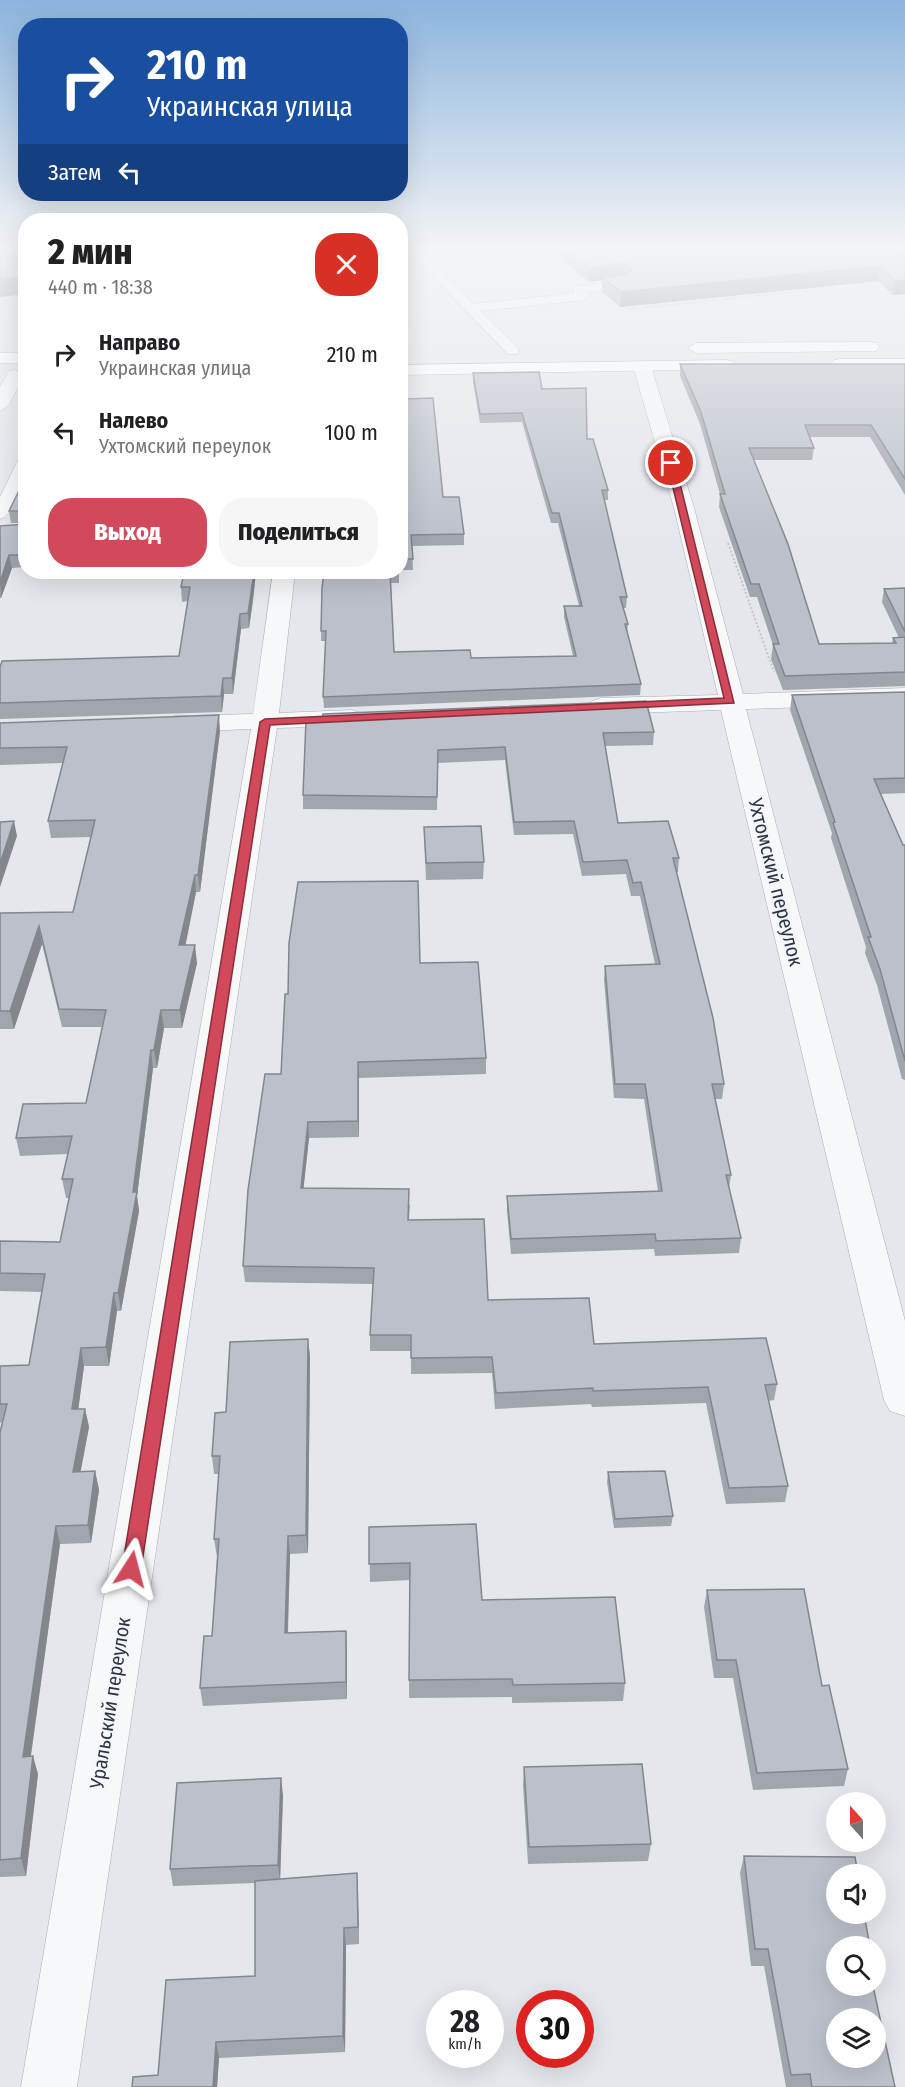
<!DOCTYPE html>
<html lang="ru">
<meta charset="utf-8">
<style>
:root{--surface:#fff;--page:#f6f6f6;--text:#202124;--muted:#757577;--accent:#d1495b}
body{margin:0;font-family:"Fira Sans Condensed",sans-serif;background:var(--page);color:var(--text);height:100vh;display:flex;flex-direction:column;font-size:22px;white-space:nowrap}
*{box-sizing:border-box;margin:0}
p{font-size:20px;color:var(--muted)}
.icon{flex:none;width:33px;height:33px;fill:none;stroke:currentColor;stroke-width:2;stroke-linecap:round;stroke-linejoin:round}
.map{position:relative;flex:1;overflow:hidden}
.sheet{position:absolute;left:18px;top:213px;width:390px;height:366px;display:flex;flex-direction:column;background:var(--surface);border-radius:24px;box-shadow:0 6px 24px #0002}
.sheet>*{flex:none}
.guide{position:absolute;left:18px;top:18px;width:390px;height:183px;border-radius:24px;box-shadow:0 6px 24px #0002;background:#1a4fa0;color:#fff;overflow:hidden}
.needle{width:39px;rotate:339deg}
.buttons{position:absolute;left:826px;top:1792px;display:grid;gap:12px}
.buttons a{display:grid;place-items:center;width:60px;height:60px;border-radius:50%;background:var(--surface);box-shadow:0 6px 24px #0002;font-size:30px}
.speed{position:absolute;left:426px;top:1990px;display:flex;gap:12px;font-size:30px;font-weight:700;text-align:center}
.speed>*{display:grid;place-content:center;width:78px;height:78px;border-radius:50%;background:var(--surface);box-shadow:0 6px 24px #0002;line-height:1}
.speed small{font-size:15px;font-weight:400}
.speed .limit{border:9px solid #d22;background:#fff;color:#111}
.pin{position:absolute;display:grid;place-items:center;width:51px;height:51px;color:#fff;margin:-26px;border:3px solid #fff;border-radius:50%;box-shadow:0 2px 6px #0007}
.me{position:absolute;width:66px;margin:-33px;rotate:9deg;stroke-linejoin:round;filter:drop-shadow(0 0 4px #0008)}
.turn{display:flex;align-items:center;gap:21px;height:126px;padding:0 30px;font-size:27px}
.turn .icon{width:78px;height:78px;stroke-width:2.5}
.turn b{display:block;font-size:42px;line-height:51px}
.then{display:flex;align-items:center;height:57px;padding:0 30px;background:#0003;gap:12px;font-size:22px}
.round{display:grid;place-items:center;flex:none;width:63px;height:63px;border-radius:24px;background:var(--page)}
.summary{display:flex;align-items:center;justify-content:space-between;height:102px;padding:0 30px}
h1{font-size:36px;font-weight:800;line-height:45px}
.primary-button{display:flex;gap:12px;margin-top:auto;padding:12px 30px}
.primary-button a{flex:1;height:69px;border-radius:24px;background:var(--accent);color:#fff;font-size:24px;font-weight:800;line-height:69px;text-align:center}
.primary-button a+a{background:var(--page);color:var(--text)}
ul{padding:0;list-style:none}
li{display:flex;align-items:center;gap:18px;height:78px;padding:0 30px}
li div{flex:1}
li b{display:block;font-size:22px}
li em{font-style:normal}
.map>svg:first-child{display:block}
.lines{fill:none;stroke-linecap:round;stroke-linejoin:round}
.service-casing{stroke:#a9aeb7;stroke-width:1}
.minor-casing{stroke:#a9aeb7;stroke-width:1}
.primary-casing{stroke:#a3abb8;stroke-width:1}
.path{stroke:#c2c5cb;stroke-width:2;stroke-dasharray:2 2;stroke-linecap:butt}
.service{fill:#f7f8fa;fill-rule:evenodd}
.minor{fill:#f7f8fa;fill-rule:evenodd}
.primary{fill:#fff;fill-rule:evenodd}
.wall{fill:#a1a5ae}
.shaded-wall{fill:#83868d}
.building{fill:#bbc0ca;stroke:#83868d;stroke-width:1.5;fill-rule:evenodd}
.route{fill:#d1495b;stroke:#882f3b;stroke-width:1.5}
.labels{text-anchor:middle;stroke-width:4.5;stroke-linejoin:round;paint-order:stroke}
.street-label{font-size:20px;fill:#2b3445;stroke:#f4f6f9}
</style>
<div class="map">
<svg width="905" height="2087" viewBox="0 0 905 2087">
<rect width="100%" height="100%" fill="#e4e7ec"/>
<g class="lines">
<!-- service casing -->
<g class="service-casing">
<g id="service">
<polygon points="405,248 418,248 473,304 574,293 574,287 623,279 629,283 623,287 587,292 590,296 584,300 480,311 518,348 518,354 508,354"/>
<polygon points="536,248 591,248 557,255"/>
<path d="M26 456C26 471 18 514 0 519V497L18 460Z"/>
</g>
</g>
<!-- minor casing -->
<g class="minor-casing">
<g id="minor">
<polygon points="642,361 651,366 694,508 743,694 905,688 905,704 746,709 905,1321 905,1416 890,1411 884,1400 721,710 601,714 592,711 588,706 592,701 601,698 718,695 674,508 633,366"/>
<polygon points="15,370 24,375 9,405 0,411 0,387 9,371"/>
<polygon points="273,572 295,572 279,713 352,710 361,713 365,718 361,723 352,726 277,728 77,2087 21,2087 251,729 175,732 166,729 162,724 166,719 175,716 253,714"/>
</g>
</g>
<!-- primary casing -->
<g class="primary-casing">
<g id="primary">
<polygon points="870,342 876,343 879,347 876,351 697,353 688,348 697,343"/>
<rect x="0" y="353" width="26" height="10"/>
<polygon points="840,359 905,359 905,369 834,368 831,364 834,360"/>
<polygon points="726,360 732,361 735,365 732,369 400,375 400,365"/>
</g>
</g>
<!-- path -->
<g class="path">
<polyline points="631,309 821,289 817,285"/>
<polyline points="728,543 774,672"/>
</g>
<!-- service -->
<use href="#service" class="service"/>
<!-- minor -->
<use href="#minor" class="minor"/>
<!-- primary -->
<use href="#primary" class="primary"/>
</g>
<!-- wall -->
<g class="wall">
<polygon points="558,248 905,248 905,294 893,295 878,281 620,307 602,292 602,280 589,282 558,257"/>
<polygon points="680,364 905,364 905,495 870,437 810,437 814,448 812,460 754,460 819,644 892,643 893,638 899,638 882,602 884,589 905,588 905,686 783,690 771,659 773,645 757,597 750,597 719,507 720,494 700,424 680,376"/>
<polygon points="473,373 542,389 587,439 608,490 608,500 604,500 627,597 626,608 623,608 628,624 627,634 641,684 640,695 324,708 323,697 326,641 321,641 321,631 324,572 399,572 399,583 391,583 394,652 471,658 573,656 564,617 564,606 579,606 558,523 551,523 522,422 480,423 473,382"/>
<polygon points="400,376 405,399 443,497 464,534 464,545 412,546 413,570 400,570"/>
<polygon points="26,476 26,523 11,523 9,511"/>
<polygon points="26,524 26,567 12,568 1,598 0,598 0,526"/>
<polygon points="184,572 256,572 253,600 249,628 241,629 233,694 224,694 222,712 0,719 0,667 179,656 188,601 182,602 181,587"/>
<polygon points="905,692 905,793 881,794 903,845 905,845 905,1080 902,1079 877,985 865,953 866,947 831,838 832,833 790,710 792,695"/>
<polygon points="306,720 654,732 653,745 605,746 618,823 679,858 678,872 676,872 724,1084 722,1099 715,1099 731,1175 729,1188 741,1238 739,1253 655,1256 654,1249 511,1254 507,1211 507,1196 658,1191 644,1099 614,1098 604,980 605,966 655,964 640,896 631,896 626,874 582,876 573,834 514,835 505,760 438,763 437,810 303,809 303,795"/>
<polygon points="0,723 220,731 200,892 196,892 185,945 197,963 182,1028 164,1028 157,1068 153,1068 137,1196 139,1211 121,1311 117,1311 109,1366 84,1366 78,1409 85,1409 89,1427 80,1472 95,1471 99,1490 91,1543 60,1544 31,1756 38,1774 26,1876 0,1877 0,1432 2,1422 0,1423 0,1366 29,1365 42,1292 0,1291 0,1241 60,1242 69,1198 66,1198 62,1179 68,1154 20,1156 16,1138 86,1103 103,1027 62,1027 42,944 14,1029 0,1029 0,913 73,912 91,837 51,838 48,821 63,763 0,765"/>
<polygon points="424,827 484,862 483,879 426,880"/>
<polygon points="420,963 486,1058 486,1074 359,1078 359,1137 309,1138 303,1188 410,1205 409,1220 488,1300 594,1344 777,1384 774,1400 768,1401 788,1486 785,1502 726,1504 706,1403 592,1407 591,1404 495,1409 492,1373 411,1374 411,1351 370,1351 370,1335 373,1284 245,1282 243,1266 281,1074 288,994"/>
<polygon points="308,1339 310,1357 308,1553 290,1554 288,1633 347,1648 347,1699 203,1706 200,1688 212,1636 217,1557 214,1539 219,1474 214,1474 212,1456 226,1412"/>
<polygon points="608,1472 673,1516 671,1526 614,1528 607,1482"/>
<polygon points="369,1527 482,1600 625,1683 623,1701 512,1703 512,1697 409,1698 410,1580 370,1582"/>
<polygon points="707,1590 822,1686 848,1769 844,1786 753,1790 733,1678 714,1678 704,1607"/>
<polygon points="524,1767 651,1844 648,1861 528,1864 523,1785"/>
<polygon points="283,1795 280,1879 357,1873 359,1944 346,1945 345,2052 219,2058 217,2087 132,2087 158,2075 255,1976 255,1883 173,1886 170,1869"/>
<polygon points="744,1856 837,1947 895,2087 786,2087 764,1966 751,1966 740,1873"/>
</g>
<!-- shaded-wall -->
<g class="shaded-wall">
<polygon points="623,263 623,277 603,278 602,280 589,282 590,268"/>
<polygon points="880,266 878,281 620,307 621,292"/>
<polygon points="26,276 26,294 0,297 0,279"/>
<polygon points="905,280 905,294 893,295 895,281"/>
<polygon points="9,555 12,568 1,598 0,582"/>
<polygon points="254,572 256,572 253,600 249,628 248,613"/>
<polygon points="240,614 241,629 233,694 232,678"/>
<polygon points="223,678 224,694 222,712 221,696"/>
<polygon points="219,715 220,731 200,892 198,875"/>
<polygon points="14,821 17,836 0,887 0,864"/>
<polygon points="195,875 196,892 182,963 179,945"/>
<polygon points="39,926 42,944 14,1029 10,1011"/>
<polygon points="195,945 197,963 182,1028 180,1010"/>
<polygon points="161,1010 164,1028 157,1068 154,1050"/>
<polygon points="151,1050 153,1068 137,1196 139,1211 121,1311 118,1293"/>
<polygon points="358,1062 359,1078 359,1137 358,1121"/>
<polygon points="308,1122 309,1138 302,1203 301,1188"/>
<polygon points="114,1293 117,1311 109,1366 106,1347"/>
<polygon points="308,1339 310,1357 308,1553 306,1535"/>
<polygon points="81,1348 84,1366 76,1427 72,1409"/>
<polygon points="85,1409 89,1427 77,1491 73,1472"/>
<polygon points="95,1471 99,1490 91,1543 88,1525"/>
<polygon points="56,1526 60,1544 28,1775 23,1757"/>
<polygon points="288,1536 290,1554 287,1651 285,1633"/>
<polygon points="346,1631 347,1648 347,1699 346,1682"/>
<polygon points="33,1756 38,1774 26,1876 21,1858"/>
<polygon points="281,1778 283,1795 280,1882 278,1865"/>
<polygon points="357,1873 358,1890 359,1944 358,1927"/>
<polygon points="344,1928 346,1945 345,2052 343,2036"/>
<polygon points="216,2042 219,2058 217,2087 213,2087"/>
</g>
<!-- building -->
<g class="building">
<polygon points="0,248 26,248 26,276 0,279"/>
<polygon points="565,248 891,248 905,256 905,280 895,281 880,266 621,292 603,278 625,274 631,271 631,267 623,263 590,268"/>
<polygon points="680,364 905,364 905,479 871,425 805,425 814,448 749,448 788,544 819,644 896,643 893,638 905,637 905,672 785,676 773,644 779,644 759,584 751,584 720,494 725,494 701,412"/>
<polygon points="539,372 542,389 586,388 587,439 593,439 608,490 602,490 627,597 620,597 628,624 625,624 641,684 323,697 326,631 321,631 322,588 324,572 399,572 390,572 394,652 470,650 471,658 576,656 564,606 582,606 559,513 552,513 522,413 480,414 473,373"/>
<polygon points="400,376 404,376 405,399 433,398 443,497 459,497 464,534 411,535 413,559 400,559"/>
<polygon points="26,476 26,511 9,511"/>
<polygon points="26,524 25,555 9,555 0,582 0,526"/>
<polygon points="184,572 254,572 248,613 240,614 232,678 223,678 221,696 0,703 0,667 2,661 179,656 190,587 181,587"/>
<polygon points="905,588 905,632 884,589"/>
<polygon points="905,692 905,778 874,779 903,845 905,845 905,1061 880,969 868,937 871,937 833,823 835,822 792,695"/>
<polygon points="646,701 654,732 603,733 618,823 668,821 679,858 673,858 713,1018 724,1084 712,1084 731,1175 726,1175 741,1238 656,1241 655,1234 511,1239 507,1196 662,1191 645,1084 615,1084 605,966 660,964 641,882 633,883 627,860 583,862 574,821 514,822 505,747 438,750 437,797 303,795 306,720 322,719 323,714"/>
<polygon points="219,715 198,875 195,875 179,945 195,945 180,1010 161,1010 154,1050 151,1050 133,1192 137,1192 118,1293 114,1293 106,1347 81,1348 72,1409 85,1409 73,1472 95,1471 88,1525 56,1526 23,1757 33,1756 21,1858 0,1860 0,1432 7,1404 0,1404 0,1366 29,1365 45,1274 0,1273 0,1241 60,1242 73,1179 62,1179 72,1136 16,1138 23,1104 86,1103 106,1010 59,1009 39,926 10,1011 0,1011 0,913 73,912 95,820 48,821 67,747 0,748 0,723"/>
<polygon points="14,821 0,864 0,822"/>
<polygon points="481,826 484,862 426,863 424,827"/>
<polygon points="418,881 420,963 478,962 486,1058 358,1062 358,1121 308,1122 301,1188 409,1189 408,1220 484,1219 488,1300 589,1298 594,1344 766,1338 777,1384 765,1385 788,1486 729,1488 708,1387 593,1391 593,1388 496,1393 492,1357 411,1358 411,1335 370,1335 374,1268 243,1266 248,1190 265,1074 281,1074 285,994 288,994 289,943 298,882"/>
<polygon points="308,1339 306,1535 288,1536 285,1633 346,1631 346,1682 200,1688 204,1636 212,1636 219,1539 214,1539 220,1456 212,1456 215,1413 226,1412 230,1342"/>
<polygon points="665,1471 673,1516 615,1519 608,1472"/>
<polygon points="476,1524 482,1600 615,1597 625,1683 513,1685 512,1679 409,1680 410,1563 369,1564 369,1527"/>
<polygon points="804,1589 822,1686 829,1685 848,1769 757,1773 736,1660 717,1660 707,1590"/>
<polygon points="642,1764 651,1844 529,1847 524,1767"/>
<polygon points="281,1778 278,1865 170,1869 177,1783"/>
<path d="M744 1856 855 1857 858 1875H837V1914H864L870 1947H837V1986H873L895 2087H812L810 2074 791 2075 768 1949H755ZM837 2019H876V2058H837Z"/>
<polygon points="357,1873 358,1927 344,1928 343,2036 216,2042 213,2087 132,2087 133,2077 158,2075 166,1980 255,1976 255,1881"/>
</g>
<!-- sky -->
<linearGradient id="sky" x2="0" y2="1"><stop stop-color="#8bb4dd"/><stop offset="0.46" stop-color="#f3f4f6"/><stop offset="1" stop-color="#f3f4f6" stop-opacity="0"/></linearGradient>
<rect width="905" height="541" fill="url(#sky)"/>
<!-- route -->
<polygon class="route" points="671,461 675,463 734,703 270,725 141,1569 138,1575 131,1577 125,1575 122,1569 260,722 265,719 724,698 667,463"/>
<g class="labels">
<!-- street labels -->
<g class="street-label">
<text transform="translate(776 882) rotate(76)" y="7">Ухтомский переулок</text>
<text transform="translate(110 1703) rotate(-81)" y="7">Уральский переулок</text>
</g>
</g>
</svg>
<div class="buttons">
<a><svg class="needle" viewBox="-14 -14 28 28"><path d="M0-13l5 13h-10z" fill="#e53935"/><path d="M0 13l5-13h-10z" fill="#757577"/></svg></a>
<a><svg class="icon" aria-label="sound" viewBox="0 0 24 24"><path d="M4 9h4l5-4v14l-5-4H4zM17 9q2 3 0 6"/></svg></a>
<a><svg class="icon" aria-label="search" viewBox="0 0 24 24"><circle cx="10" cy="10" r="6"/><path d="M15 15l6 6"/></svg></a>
<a><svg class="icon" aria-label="layers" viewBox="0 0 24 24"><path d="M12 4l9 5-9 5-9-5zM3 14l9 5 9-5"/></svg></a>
</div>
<div class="speed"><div>28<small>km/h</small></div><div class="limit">30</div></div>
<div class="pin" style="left:671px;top:463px;background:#d93025"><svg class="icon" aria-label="arrive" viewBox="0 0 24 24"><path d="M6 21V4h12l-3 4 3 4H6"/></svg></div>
<svg class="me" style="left:131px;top:1569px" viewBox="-20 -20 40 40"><path d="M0-17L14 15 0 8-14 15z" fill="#d1495b" stroke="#fff" stroke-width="4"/></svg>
<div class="guide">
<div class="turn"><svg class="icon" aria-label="right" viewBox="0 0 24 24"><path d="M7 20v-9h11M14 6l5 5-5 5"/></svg><div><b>210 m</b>Украинская улица</div></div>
<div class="then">Затем<svg class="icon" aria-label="left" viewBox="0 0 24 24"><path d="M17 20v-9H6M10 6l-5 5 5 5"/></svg></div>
</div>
<section class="sheet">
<div class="summary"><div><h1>2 мин</h1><p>440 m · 18:38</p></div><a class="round" style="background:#d93025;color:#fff"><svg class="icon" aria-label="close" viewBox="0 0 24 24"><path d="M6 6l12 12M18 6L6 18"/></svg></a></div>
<ul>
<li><svg class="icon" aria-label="right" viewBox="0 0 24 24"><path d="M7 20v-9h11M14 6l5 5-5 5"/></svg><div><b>Направо</b><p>Украинская улица</p></div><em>210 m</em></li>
<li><svg class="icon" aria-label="left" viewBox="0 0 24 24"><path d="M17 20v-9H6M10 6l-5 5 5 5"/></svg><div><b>Налево</b><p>Ухтомский переулок</p></div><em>100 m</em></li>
</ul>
<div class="primary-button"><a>Выход</a><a>Поделиться</a></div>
</section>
</div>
